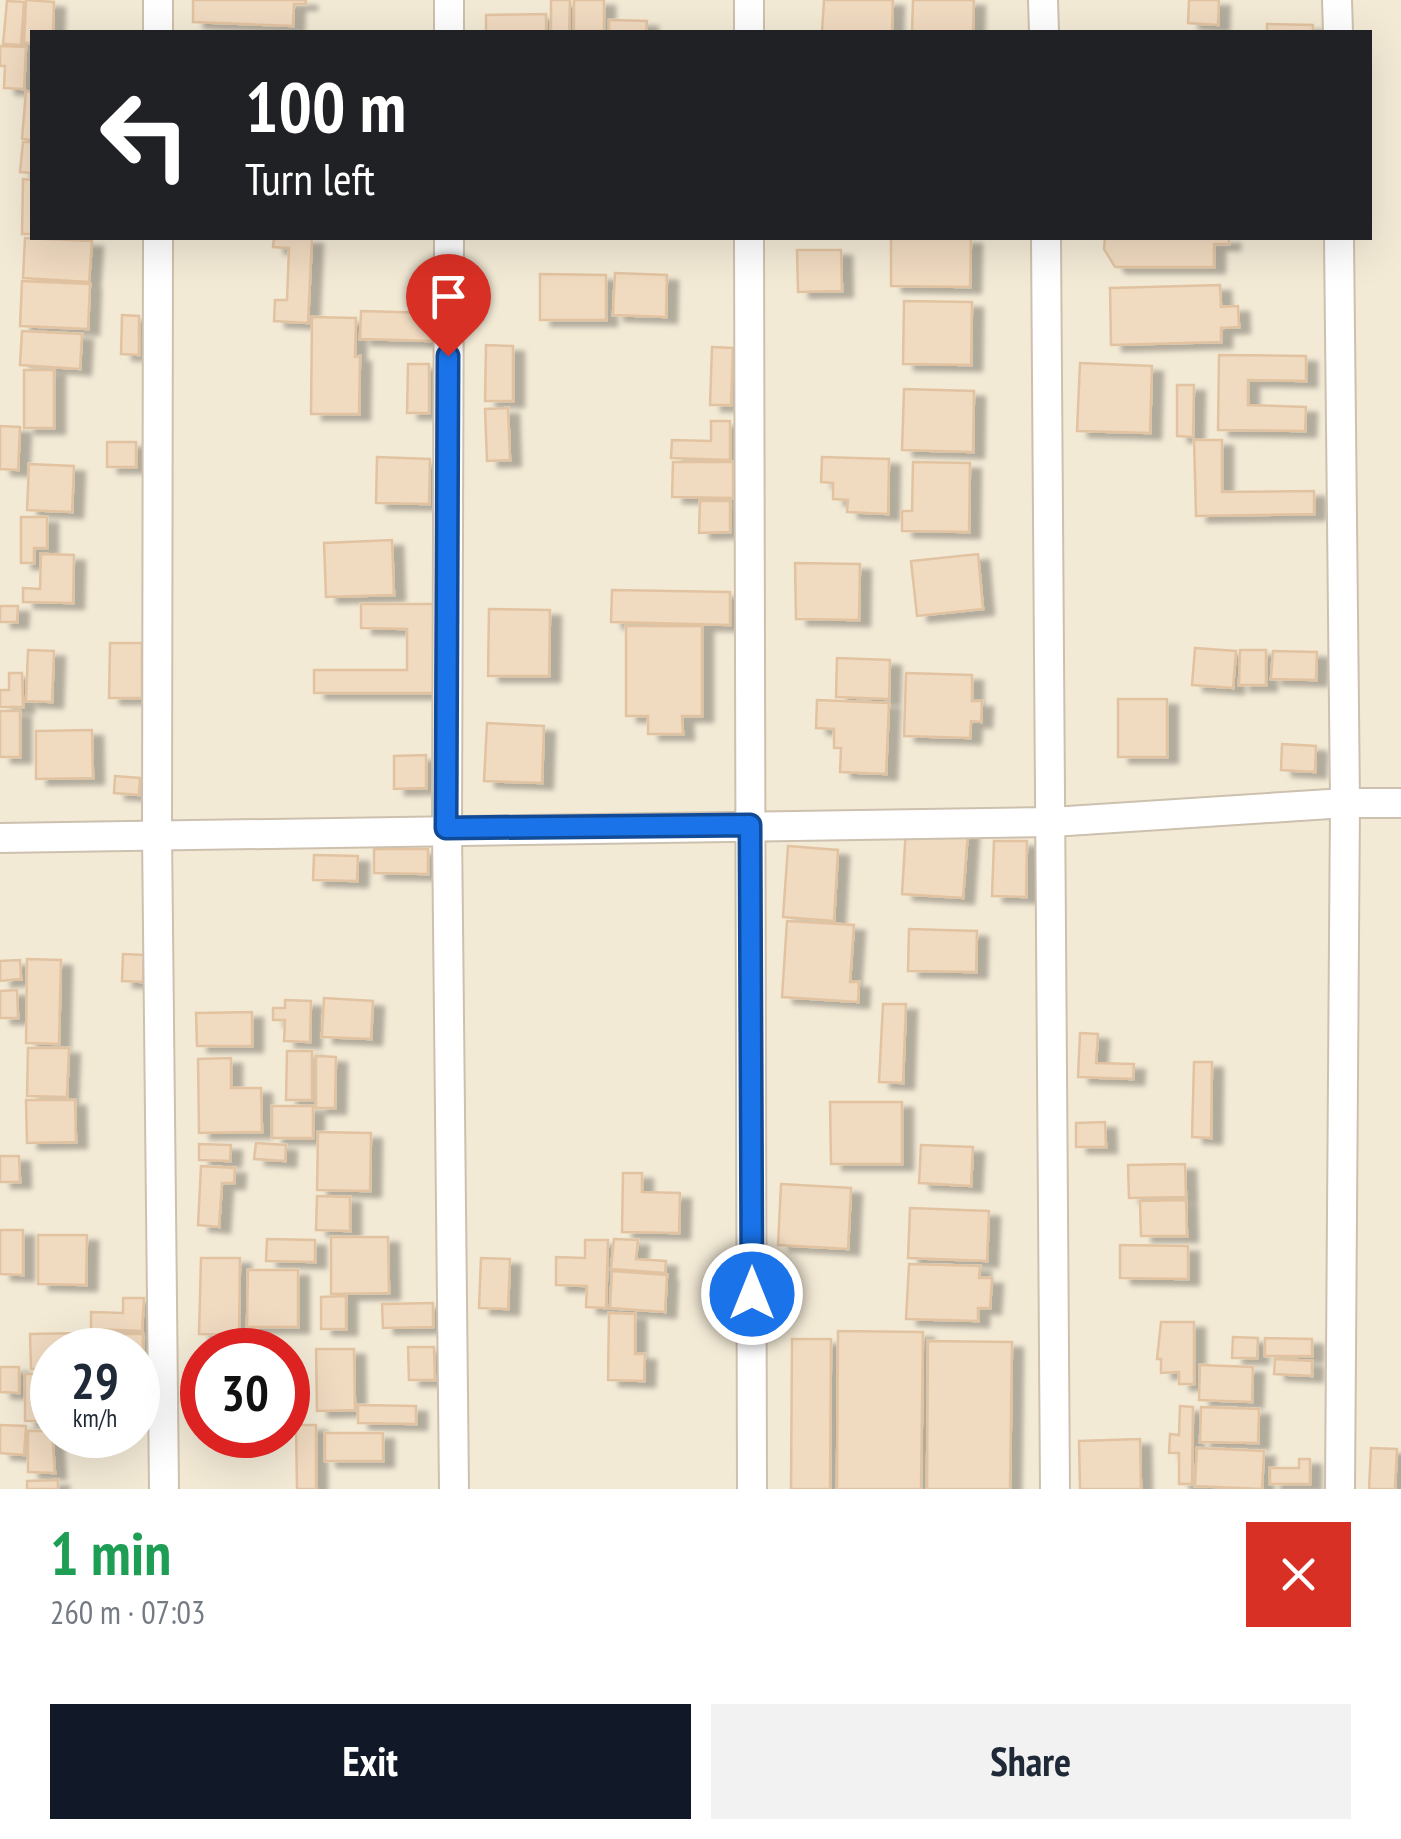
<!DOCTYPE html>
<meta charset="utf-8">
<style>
:root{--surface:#fff;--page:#f2f2f3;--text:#1f2937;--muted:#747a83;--accent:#111827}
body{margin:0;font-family:"PT Sans Narrow",sans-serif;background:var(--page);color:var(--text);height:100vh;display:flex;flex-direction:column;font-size:38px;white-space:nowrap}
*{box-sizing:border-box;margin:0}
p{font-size:32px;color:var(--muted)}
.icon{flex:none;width:55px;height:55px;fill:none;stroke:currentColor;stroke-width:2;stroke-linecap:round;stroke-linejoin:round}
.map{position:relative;height:1489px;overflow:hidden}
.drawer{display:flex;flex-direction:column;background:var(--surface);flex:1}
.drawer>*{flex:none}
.top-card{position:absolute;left:30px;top:30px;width:1342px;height:210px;border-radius:0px;box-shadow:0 10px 40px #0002;background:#202124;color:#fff;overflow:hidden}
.speed{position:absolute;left:30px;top:1328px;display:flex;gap:20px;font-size:50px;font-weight:700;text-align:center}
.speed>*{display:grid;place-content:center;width:130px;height:130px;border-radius:50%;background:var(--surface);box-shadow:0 10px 40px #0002;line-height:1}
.speed small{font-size:25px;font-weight:400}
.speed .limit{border:15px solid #d22;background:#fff;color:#111}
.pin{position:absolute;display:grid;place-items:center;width:85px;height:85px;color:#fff;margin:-102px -42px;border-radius:50% 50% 50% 0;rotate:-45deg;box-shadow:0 0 10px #0007}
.pin .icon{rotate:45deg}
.me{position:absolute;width:110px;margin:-55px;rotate:0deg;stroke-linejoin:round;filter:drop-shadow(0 0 8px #0008)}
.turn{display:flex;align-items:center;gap:35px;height:210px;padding:0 50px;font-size:45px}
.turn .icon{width:130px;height:130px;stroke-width:2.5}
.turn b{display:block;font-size:70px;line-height:85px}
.round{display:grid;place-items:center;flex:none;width:105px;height:105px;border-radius:0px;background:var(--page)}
.summary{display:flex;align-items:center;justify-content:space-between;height:170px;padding:0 50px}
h1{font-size:60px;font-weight:800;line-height:75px;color:#1e9e55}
.cta{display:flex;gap:20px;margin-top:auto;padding:20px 50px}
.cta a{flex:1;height:115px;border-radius:0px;background:var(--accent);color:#fff;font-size:40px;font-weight:800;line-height:115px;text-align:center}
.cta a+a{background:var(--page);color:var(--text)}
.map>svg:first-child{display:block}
.residential{fill:#f3ead6;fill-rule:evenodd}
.building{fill:#f0dac0;stroke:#e2c3a1;stroke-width:2.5;filter:url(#shadow)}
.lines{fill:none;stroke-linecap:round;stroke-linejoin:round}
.street-casing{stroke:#cdc0ae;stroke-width:32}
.street{stroke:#fff;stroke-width:28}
.route-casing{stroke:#114b97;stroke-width:25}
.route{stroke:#1a73e8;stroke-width:18}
</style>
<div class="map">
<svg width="1401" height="1489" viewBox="0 0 1401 1489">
<defs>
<filter id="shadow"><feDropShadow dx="11" dy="6" stdDeviation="2.5" flood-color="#0004"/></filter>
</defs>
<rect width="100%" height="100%" fill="#fcf7e7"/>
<!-- residential -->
<path class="residential" d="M0 0H1401V1489H0ZM32 32H1370V238H32ZM52 1350H138V1435H52ZM202 1350H288V1435H202Z"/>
<!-- building -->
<g class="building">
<polygon points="26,0 54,2 53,32 32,32 32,43 24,43"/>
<polygon points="193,0 306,0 306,4 294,4 293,26 193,22"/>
<polygon points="551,0 570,0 569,32 551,32"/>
<rect x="574" y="0" width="30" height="31"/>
<polygon points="824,0 893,0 892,32 822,32"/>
<polygon points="913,0 974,0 973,32 912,32"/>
<polygon points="1189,0 1219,0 1218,25 1188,23"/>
<polygon points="7,1 24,2 21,45 3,44"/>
<polygon points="546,14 546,32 486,32 486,15"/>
<polygon points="609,20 647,21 646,32 609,32"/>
<polygon points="1267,24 1313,25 1313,32 1267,32"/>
<polygon points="0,46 26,47 24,89 4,88 5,66 0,66"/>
<polygon points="26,91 32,92 32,140 22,139"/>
<polygon points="23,142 32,142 32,173 20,172"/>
<polygon points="23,179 32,180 32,234 22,234"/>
<polygon points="25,238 92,241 89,282 23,278"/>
<polygon points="274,238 312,238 308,323 274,321 275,300 287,300 289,248 273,247"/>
<polygon points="891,238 971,238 970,287 891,286"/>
<polygon points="1105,238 1229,238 1229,244 1214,244 1214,267 1115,267 1104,249"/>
<polygon points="797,250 841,250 842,291 798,292"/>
<polygon points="615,273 667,275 666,317 613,315"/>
<polygon points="540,274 606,275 606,320 540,320"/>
<polygon points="22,281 90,284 88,329 20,326"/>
<polygon points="1220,285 1221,307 1238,306 1239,327 1221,328 1221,342 1111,345 1110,288"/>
<polygon points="904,301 972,302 971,365 903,364"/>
<polygon points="361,311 432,313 431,341 360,339"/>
<polygon points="122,315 139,316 139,355 121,354"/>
<polygon points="312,317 356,318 355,357 360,356 359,414 311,414"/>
<polygon points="22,331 82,334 80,369 20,365"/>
<polygon points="486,345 513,346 513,401 485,401"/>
<polygon points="712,347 733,348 731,405 710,405"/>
<polygon points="1219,355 1306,356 1306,381 1248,380 1248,405 1306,407 1305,431 1218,430"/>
<polygon points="1080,363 1152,366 1150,433 1077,431"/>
<polygon points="408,364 429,364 429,413 407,413"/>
<rect x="24" y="370" width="30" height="58"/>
<polygon points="1177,385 1194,385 1193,437 1177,436"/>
<polygon points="904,389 974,391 973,452 902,450"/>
<polygon points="508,408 510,460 487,461 485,409"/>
<polygon points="711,421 730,421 730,460 671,458 672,440 711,441"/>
<polygon points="0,426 20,427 18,470 0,469"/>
<polygon points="1194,440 1222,440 1222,492 1314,491 1314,514 1196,516"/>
<rect x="107" y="442" width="29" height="25"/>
<polygon points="377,457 430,459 429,504 376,503"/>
<polygon points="822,457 889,459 888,514 847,512 848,500 833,499 833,483 821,482"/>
<polygon points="673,462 733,462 733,498 672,497"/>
<polygon points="913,462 970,463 969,532 902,531 902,511 912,511"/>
<polygon points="29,464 74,466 72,512 27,510"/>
<polygon points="700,501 730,501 730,532 699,533"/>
<polygon points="21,517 47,517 47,548 34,548 34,563 21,563"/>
<polygon points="392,540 394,595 326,597 324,543"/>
<polygon points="41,554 74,555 73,603 23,602 23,588 40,589"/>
<polygon points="978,554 983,609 917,616 911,561"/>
<polygon points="795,563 860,564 859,620 796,619"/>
<polygon points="612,590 730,592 730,625 611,622"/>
<polygon points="361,604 436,604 435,693 314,693 314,670 407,670 407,629 361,628"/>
<polygon points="0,606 18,606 17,622 0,622"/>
<polygon points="489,609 550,610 549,676 488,676"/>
<polygon points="626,626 702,626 702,716 682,716 683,734 648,734 648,716 626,716"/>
<polygon points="110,643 142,643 142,698 109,698"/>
<polygon points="1195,648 1236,651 1233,688 1192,685"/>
<polygon points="28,650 54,651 52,702 26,701"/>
<polygon points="1240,650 1266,650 1266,685 1239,685"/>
<polygon points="1273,651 1317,652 1316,680 1271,679"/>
<polygon points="837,658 890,660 889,699 836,697"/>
<polygon points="9,673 22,673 23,707 0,707 0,690 9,690"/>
<polygon points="906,673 972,675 972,701 982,701 981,722 971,721 970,738 904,736"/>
<rect x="1118" y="699" width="49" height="58"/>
<polygon points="817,700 889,703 886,774 840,772 841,748 834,748 834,729 816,728"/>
<rect x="0" y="711" width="20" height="46"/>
<polygon points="487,723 544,726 542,783 484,781"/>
<polygon points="92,730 93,778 36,779 36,731"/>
<polygon points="1282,744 1316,746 1315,772 1281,770"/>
<polygon points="426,755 426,788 394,789 394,756"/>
<polygon points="115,776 140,778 139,795 114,793"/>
<polygon points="906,827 968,831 963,898 902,894"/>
<polygon points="994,841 1027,841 1026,897 992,896"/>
<polygon points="788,846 838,850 834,921 783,917"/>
<polygon points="374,849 428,849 428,874 374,873"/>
<polygon points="314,855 358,856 357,881 313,880"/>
<polygon points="787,921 854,925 850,982 859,982 858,1002 782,997"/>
<polygon points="909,929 977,931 976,972 908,971"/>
<polygon points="123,954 144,955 143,982 122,981"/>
<polygon points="27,959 61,960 59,1044 26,1043"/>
<polygon points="20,960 21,979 0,981 0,961"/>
<polygon points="17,990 18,1018 0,1018 0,991"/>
<polygon points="324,998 373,1001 371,1039 322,1037"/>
<polygon points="285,1000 311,1001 310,1042 284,1041 285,1020 273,1020 273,1008 285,1008"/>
<polygon points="883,1004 906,1004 903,1083 879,1082"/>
<polygon points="252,1012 252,1046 197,1046 196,1013"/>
<polygon points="1080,1033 1098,1034 1096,1063 1134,1064 1133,1079 1078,1077"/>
<polygon points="28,1048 69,1048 67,1097 27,1096"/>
<polygon points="287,1051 312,1051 312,1100 286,1100"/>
<polygon points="316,1056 336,1057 335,1108 316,1108"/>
<polygon points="231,1058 231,1088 261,1088 262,1132 199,1133 198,1059"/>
<polygon points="1194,1062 1212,1062 1211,1138 1192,1137"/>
<polygon points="26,1100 75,1100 76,1142 27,1143"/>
<polygon points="830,1102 902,1102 902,1164 831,1164"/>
<rect x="272" y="1106" width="41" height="32"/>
<polygon points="1105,1122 1106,1147 1076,1147 1076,1123"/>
<polygon points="318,1132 371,1133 370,1191 317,1190"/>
<polygon points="256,1143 286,1145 285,1161 254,1159"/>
<polygon points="199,1144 231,1145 230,1161 199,1160"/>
<polygon points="921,1145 973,1147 971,1186 919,1183"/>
<polygon points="0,1156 19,1156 20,1182 0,1182"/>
<polygon points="1185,1164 1186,1197 1129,1198 1128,1165"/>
<polygon points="201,1166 235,1168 234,1183 222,1183 219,1227 198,1225"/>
<polygon points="623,1173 642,1173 642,1192 680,1193 679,1233 622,1232"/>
<polygon points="781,1184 851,1188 848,1249 778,1245"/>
<polygon points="317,1196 350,1197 350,1231 316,1230"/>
<polygon points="1186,1200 1187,1236 1141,1236 1140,1201"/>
<polygon points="910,1208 989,1211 987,1261 908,1258"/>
<polygon points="0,1230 23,1230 23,1275 0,1274"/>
<polygon points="38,1235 87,1235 86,1285 38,1284"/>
<polygon points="331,1237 388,1237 389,1293 331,1294"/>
<polygon points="267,1239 315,1240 315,1262 266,1261"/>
<polygon points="614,1239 638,1240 636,1259 666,1261 665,1273 611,1269"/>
<polygon points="585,1240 608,1240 606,1308 586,1307 587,1286 556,1285 556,1257 585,1258"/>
<polygon points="1120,1245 1188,1246 1188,1279 1120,1278"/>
<polygon points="201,1258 240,1258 239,1335 199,1334"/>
<polygon points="481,1258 510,1259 508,1309 479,1308"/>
<polygon points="909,1264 980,1266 979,1278 992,1278 990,1308 978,1308 978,1321 906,1319"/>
<polygon points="248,1270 298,1270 298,1327 247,1327"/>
<polygon points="612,1271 667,1275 665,1312 610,1308"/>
<polygon points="346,1296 346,1329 321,1329 321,1297"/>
<polygon points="123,1298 144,1298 142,1331 91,1329 91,1312 123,1313"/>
<polygon points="433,1303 433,1327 383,1328 382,1304"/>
<polygon points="609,1313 635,1314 635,1354 645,1354 644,1381 608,1380"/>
<polygon points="1161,1322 1194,1322 1194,1384 1179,1384 1179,1372 1161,1373 1161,1359 1157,1359"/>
<polygon points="838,1331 923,1332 921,1489 837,1489"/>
<polygon points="84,1333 84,1350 52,1350 52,1369 31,1369 30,1334"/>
<rect x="111" y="1334" width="32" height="16"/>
<polygon points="1233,1337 1258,1338 1257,1358 1232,1358"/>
<polygon points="1265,1338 1312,1339 1312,1356 1265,1356"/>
<polygon points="792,1339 831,1339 830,1489 791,1489"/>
<polygon points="928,1341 1012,1342 1010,1489 927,1489"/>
<polygon points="408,1347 434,1347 435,1380 409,1380"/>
<polygon points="316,1349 354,1349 355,1410 317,1411"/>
<polygon points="1275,1359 1312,1361 1312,1376 1274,1374"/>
<polygon points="1200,1365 1253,1367 1252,1402 1199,1400"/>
<polygon points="0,1367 19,1367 19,1393 0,1392"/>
<rect x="25" y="1374" width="27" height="47"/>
<polygon points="358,1405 416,1406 416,1424 358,1423"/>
<polygon points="1180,1406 1193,1407 1192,1484 1179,1484 1179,1453 1169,1453 1170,1434 1179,1435"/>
<polygon points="1201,1407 1259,1409 1258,1443 1200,1442"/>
<polygon points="0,1425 26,1426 24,1455 0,1453"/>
<polygon points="296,1425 316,1425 316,1489 297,1489"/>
<polygon points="28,1431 52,1431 55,1473 28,1472"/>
<rect x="325" y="1433" width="58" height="28"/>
<polygon points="1140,1439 1141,1489 1080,1489 1079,1441"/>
<polygon points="1197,1448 1264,1451 1262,1489 1195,1486"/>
<polygon points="1371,1448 1397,1449 1395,1489 1369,1489"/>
<polygon points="1299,1459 1310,1459 1310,1484 1270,1484 1270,1468 1299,1468"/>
<polygon points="58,1480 58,1489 27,1489 27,1481"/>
</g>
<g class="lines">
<!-- street casing -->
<g class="street-casing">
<g id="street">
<polyline points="749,0 749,32"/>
<polyline points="1043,0 1044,32"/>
<polyline points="1337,0 1338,32"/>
<polyline points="158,32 158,0"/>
<polyline points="449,32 449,0"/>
<polyline points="158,238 157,834 164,1489"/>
<polyline points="449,238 447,829 454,1489"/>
<polyline points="749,238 752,1489"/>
<polyline points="1046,238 1055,1489"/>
<polyline points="1339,238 1345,803 1340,1489"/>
<polyline points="0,838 1052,822 1345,803 1401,803"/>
</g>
</g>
<!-- street -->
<use href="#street" class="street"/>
</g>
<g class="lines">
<!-- route casing -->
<g class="route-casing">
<polyline id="route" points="448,356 446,828 750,825 752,1294"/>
</g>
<!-- route -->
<use href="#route" class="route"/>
</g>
</svg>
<div class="speed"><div>29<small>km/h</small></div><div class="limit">30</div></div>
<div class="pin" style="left:448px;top:356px;background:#d93025"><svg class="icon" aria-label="arrive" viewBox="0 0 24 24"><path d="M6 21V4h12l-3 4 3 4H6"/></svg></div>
<svg class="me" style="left:752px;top:1294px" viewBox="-20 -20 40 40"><circle r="17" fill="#1a73e8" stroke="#fff" stroke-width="3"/><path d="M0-11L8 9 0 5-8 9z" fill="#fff"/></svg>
<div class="top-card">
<div class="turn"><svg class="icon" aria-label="left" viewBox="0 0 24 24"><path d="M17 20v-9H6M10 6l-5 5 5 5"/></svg><div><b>100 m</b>Turn left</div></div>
</div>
</div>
<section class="drawer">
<div class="summary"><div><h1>1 min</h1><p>260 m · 07:03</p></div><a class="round" style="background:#d93025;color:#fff"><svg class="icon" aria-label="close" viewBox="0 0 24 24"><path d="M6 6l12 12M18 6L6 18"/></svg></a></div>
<div class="cta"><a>Exit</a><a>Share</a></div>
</section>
